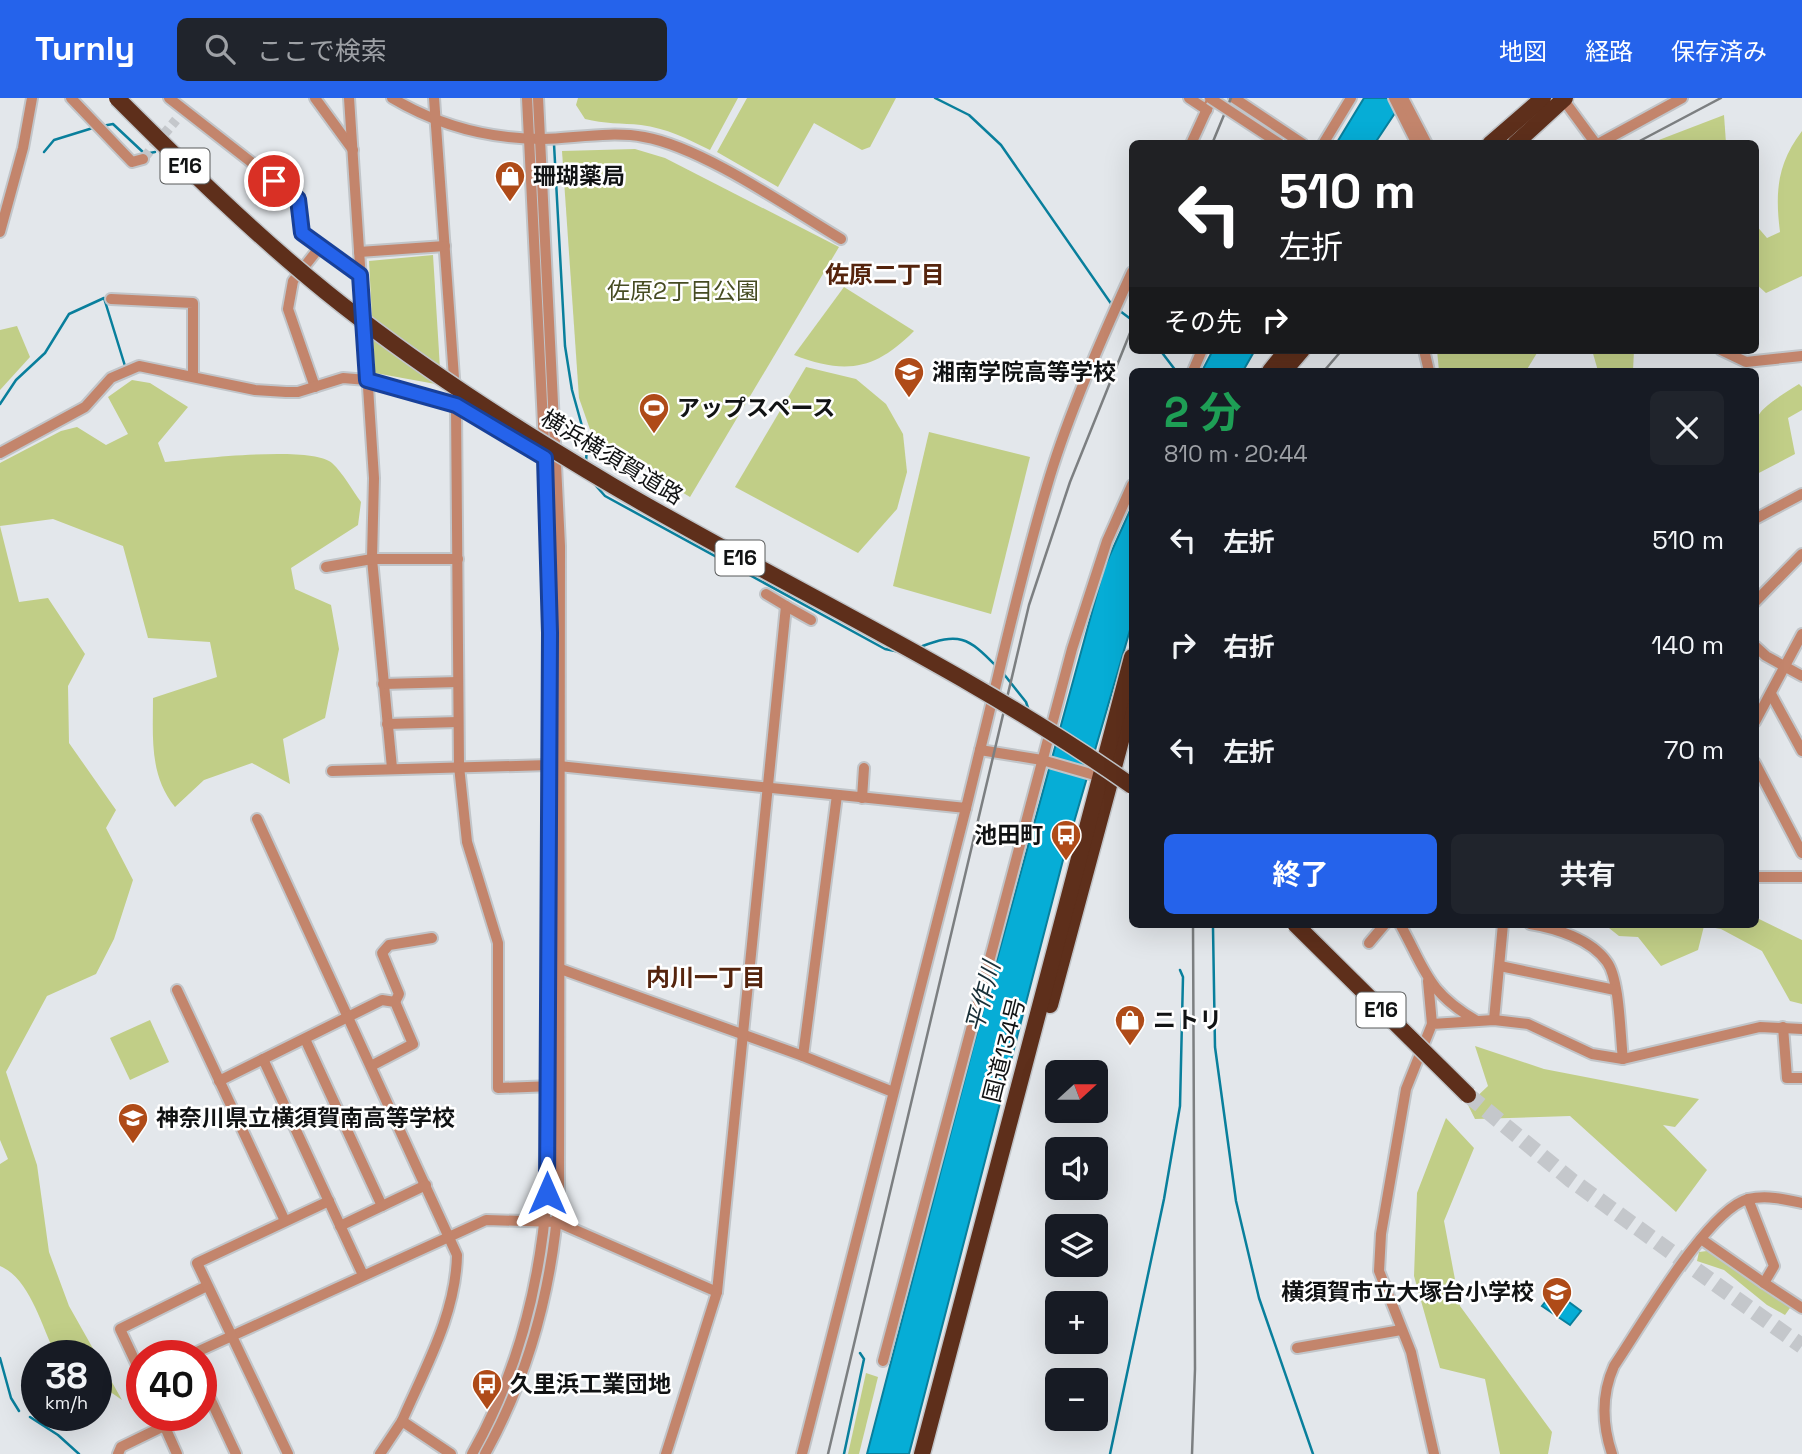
<!DOCTYPE html>
<html lang="ja">
<meta charset="utf-8">
<style>
:root{--surface:#171b24;--page:#20242c;--text:#f1f3f6;--muted:#9ea1a6;--accent:#2563eb}
body{margin:0;font-family:"Space Grotesk","Noto Sans JP",sans-serif;background:var(--page);color:var(--text);height:100vh;display:flex;flex-direction:column;font-size:26px;white-space:nowrap}
*{box-sizing:border-box;margin:0}
p{font-size:23px;color:var(--muted)}
.icon{flex:none;width:38px;height:38px;fill:none;stroke:currentColor;stroke-width:2;stroke-linecap:round;stroke-linejoin:round}
.map{position:relative;flex:1;overflow:hidden}
.sheet{position:absolute;left:1129px;top:270px;width:630px;height:560px;display:flex;flex-direction:column;background:var(--surface);border-radius:10px;box-shadow:0 7px 28px #0002}
.sheet>*{flex:none}
.hud{position:absolute;left:1129px;top:42px;width:630px;height:214px;border-radius:10px;box-shadow:0 7px 28px #0002;background:#202124;color:#fff;overflow:hidden}
.needle{width:46px;rotate:69deg}
.buttons{position:absolute;left:1045px;top:962px;display:grid;gap:14px}
.buttons a{display:grid;place-items:center;width:63px;height:63px;border-radius:10px;background:var(--surface);box-shadow:0 7px 28px #0002;font-size:35px}
.speed{position:absolute;left:21px;top:1242px;display:flex;gap:14px;font-size:35px;font-weight:700;text-align:center}
.speed>*{display:grid;place-content:center;width:91px;height:91px;border-radius:50%;background:var(--surface);box-shadow:0 7px 28px #0002;line-height:1}
.speed small{font-size:18px;font-weight:400}
.speed .limit{border:10px solid #d22;background:#fff;color:#111}
.pin{position:absolute;display:grid;place-items:center;width:60px;height:60px;color:#fff;margin:-30px;border:4px solid #fff;border-radius:50%;box-shadow:0 2px 7px #0007}
.me{position:absolute;width:77px;margin:-38px;rotate:0deg;stroke-linejoin:round;filter:drop-shadow(0 0 5px #0008)}
.turn{display:flex;align-items:center;gap:24px;height:147px;padding:0 35px;font-size:32px}
.turn .icon{width:91px;height:91px;stroke-width:2.5}
.turn b{display:block;font-size:49px;line-height:60px}
.then{display:flex;align-items:center;height:66px;padding:0 35px;background:#0003;gap:14px;font-size:26px}
.round{display:grid;place-items:center;flex:none;width:74px;height:74px;border-radius:10px;background:var(--page)}
.summary{display:flex;align-items:center;justify-content:space-between;height:119px;padding:0 35px}
h1{font-size:42px;font-weight:700;line-height:52px;color:#1e9e55}
.cta{display:flex;gap:14px;margin-top:auto;padding:14px 35px}
.cta a{flex:1;height:80px;border-radius:10px;background:var(--accent);color:#fff;font-size:28px;font-weight:700;line-height:80px;text-align:center}
.cta a+a{background:var(--page);color:var(--text)}
ul{padding:0;list-style:none}
li{display:flex;align-items:center;gap:21px;height:105px;padding:0 35px}
li div{flex:1}
li b{display:block;font-size:26px}
li em{font-style:normal}
header{display:flex;align-items:center;gap:42px;box-sizing:border-box;height:98px;padding:0 35px;background:var(--accent);color:#fff}
header strong{font-size:33px}
nav{display:flex;gap:38px;margin-inline-start:auto;font-size:24px}
.search{width:490px;height:63px;background:var(--page);display:flex;align-items:center;gap:18px;box-sizing:border-box;padding:0 24px;border-radius:10px;color:var(--muted);font-size:26px}
.map>svg:first-child{display:block}
.green{fill:#c1ce87}
.water{fill:#06add6;stroke:#097f9c;stroke-width:2}
.lines{fill:none;stroke-linecap:round;stroke-linejoin:round}
.stream{stroke:#097f9c;stroke-width:2.5}
.minor-tunnel{stroke:#c4c7cb;stroke-width:10;stroke-dasharray:10 5;stroke-linecap:butt}
.highway-tunnel{stroke:#c4c7cb;stroke-width:16;stroke-dasharray:16 8;stroke-linecap:butt}
.minor-casing{stroke:#c1c5c9;stroke-width:14}
.highway-casing{stroke:#c1c5c9;stroke-width:19}
.minor{stroke:#c3856c;stroke-width:10}
.highway{stroke:#5e2f1b;stroke-width:16}
.rail{stroke:#7c7f81;stroke-width:2.5}
.minor-bridge-casing{stroke:#c1c5c9;stroke-width:14;stroke-linecap:butt}
.highway-bridge-casing{stroke:#c1c5c9;stroke-width:19;stroke-linecap:butt}
.minor-bridge{stroke:#c3856c;stroke-width:10}
.highway-bridge{stroke:#5e2f1b;stroke-width:16}
.route-casing{stroke:#184099;stroke-width:18}
.route{stroke:#2563eb;stroke-width:12}
.labels{text-anchor:middle;stroke-width:5;stroke-linejoin:round;paint-order:stroke}
.shield{fill:#fff;stroke:#585a5a;stroke-width:2}
.shield-label{font-size:21px;font-weight:bold;fill:#111314}
.poi-label{font-size:23px;font-weight:bold;fill:#111314;stroke:#fff;text-anchor:start}
.park-label{font-size:23px;fill:#464c22;stroke:#fff}
.street-label{font-size:23px;fill:#111314;stroke:#fff}
.neighbourhood-label{font-size:24px;font-weight:bold;fill:#55240d;stroke:#fff}
.water-label{font-size:24px;font-style:italic;fill:#1a3038;stroke:#fff}
</style>
<header>
<strong>Turnly</strong>
<div class="search"><svg class="icon" aria-label="search" viewBox="0 0 24 24"><circle cx="10" cy="10" r="6"/><path d="M15 15l6 6"/></svg>ここで検索</div>
<nav><a>地図</a><a>経路</a><a>保存済み</a></nav>
</header>
<div class="map">
<svg width="1802" height="1356" viewBox="0 0 1802 1356">
<rect width="100%" height="100%" fill="#e3e7eb"/>
<!-- green -->
<g class="green">
<path d="M578 0H738L710 52C688 41 666 30 641 27 622 25 604 26 585 21L576 7Z"/>
<polygon points="747,0 896,0 870,49 862,52 814,25 778,89 717,54"/>
<polygon points="1724,17 1726,45 1651,45"/>
<path d="M1802 33V178L1766 195 1755 185V126L1767 140 1780 134C1775 94 1777 66 1802 33Z"/>
<polygon points="635,51 665,60 839,149 690,399 593,340 579,300 562,53"/>
<polygon points="433,157 441,287 375,275 369,163"/>
<path d="M844 189 914 233C875 272 846 277 794 257Z"/>
<polygon points="17,228 30,259 0,292 0,232"/>
<polygon points="1437,252 1561,252 1537,255 1526,273 1439,273"/>
<polygon points="1592,252 1634,252 1633,273 1598,273"/>
<polygon points="806,269 856,281 886,306 903,336 907,374 897,411 858,455 735,389"/>
<path d="M132 282 150 285 188 309 158 345 165 364C195 361 312 347 332 365 343 375 352 392 361 404L358 427 291 470 295 491 331 507 339 551 325 620 283 641 290 686 252 665 204 682 175 709C149 677 153 639 153 600L217 579 210 544 148 540 123 448 53 421 0 428 19 504 48 500 85 556 68 588 69 645 116 712 106 730 133 782 114 841 96 876 47 898 6 974 37 1067 49 1154 69 1208 122 1302 96 1284V1258H61L54 1253C41 1226 29 1180 0 1168V1066L8 1061 0 1042V365L61 333 77 329 106 347 128 336 108 299Z"/>
<path d="M1799 286 1802 289V312L1788 320 1795 356 1755 377C1755 315 1745 320 1799 286Z"/>
<polygon points="929,334 1030,359 991,516 893,488"/>
<polygon points="1755,819 1802,842 1802,906 1790,903 1762,853 1721,831 1704,828 1698,852 1661,868 1638,839 1619,838 1604,826 1755,826"/>
<polygon points="150,922 169,964 130,982 110,940"/>
<polygon points="1475,948 1544,971 1699,1001 1675,1029 1663,1027 1707,1072 1676,1114 1570,1018 1475,1021 1468,1007 1488,988"/>
<polygon points="1446,1020 1474,1050 1444,1123 1460,1208 1552,1334 1548,1356 1500,1356 1485,1281 1440,1270 1414,1178 1417,1095"/>
<polygon points="1707,1153 1788,1206 1790,1210 1785,1217 1767,1207 1724,1172 1697,1163 1699,1154"/>
<polygon points="866,1275 878,1279 859,1356 848,1356"/>
</g>
<!-- water -->
<g class="water">
<polygon points="1364,0 1405,0 1375,45 1336,46"/>
<polygon points="1213,252 1255,252 1243,273 1202,273"/>
<polygon points="1132,408 1132,525 1063,762 909,1356 867,1356 973,949 1104,470"/>
<polygon points="1554,1193 1581,1213 1570,1227 1542,1208"/>
</g>
<g class="lines">
<!-- stream -->
<g class="stream">
<polyline points="935,0 969,17 1001,47 1112,207"/>
<polyline points="102,28 113,26 145,56 155,54"/>
<polyline points="554,46 565,248 572,292 587,346 586,365"/>
<polyline points="44,54 54,42 96,29"/>
<polyline points="1120,213 1132,222"/>
<polyline points="1160,252 1176,273"/>
<polyline points="0,306 16,282 45,255 69,216 104,200 125,268"/>
<polyline points="590,381 605,398 885,551 900,554"/>
<path d="M920 549C959 534 968 539 996 568"/>
<polyline points="1003,575 1026,604 1029,613"/>
<polyline points="1213,830 1215,949 1236,1103 1259,1200 1313,1356"/>
<polyline points="0,1260 11,1300 19,1313"/>
<polyline points="30,1319 58,1337 79,1356"/>
<polyline points="844,1356 864,1261 860,1255"/>
<polyline points="1110,1356 1164,1101 1180,1008 1183,879 1180,872"/>
</g>
<!-- minor-tunnel -->
<polyline class="minor-tunnel" points="143,61 176,22"/>
<!-- highway-tunnel -->
<polyline class="highway-tunnel" points="1468,997 1571,1082 1802,1248"/>
<!-- minor casing -->
<g class="minor-casing">
<g id="minor">
<polyline points="71,0 132,64 143,61"/>
<polyline points="169,0 292,96 298,101 302,135 360,177"/>
<polyline points="315,0 353,52"/>
<polyline points="349,0 374,380 372,461 392,670"/>
<path d="M392 0C439 28 488 41 543 41 575 40 612 33 644 39 702 49 789 110 841 141"/>
<polyline points="434,0 456,308 459,668 467,744 498,845 498,990 553,988"/>
<polyline points="1189,0 1207,12"/>
<polyline points="1234,0 1303,46"/>
<polyline points="1394,0 1417,46"/>
<polyline points="1403,0 1427,46"/>
<polyline points="1563,1 1596,46"/>
<polyline points="1191,46 1212,0"/>
<polyline points="1323,46 1351,0"/>
<polyline points="1598,46 1682,0"/>
<polyline points="0,134 23,50 32,0"/>
<polyline points="359,154 445,148"/>
<polyline points="111,201 193,205 193,278"/>
<polyline points="1424,252 1429,273"/>
<polyline points="1721,252 1746,264 1802,258"/>
<polyline points="1193,273 1202,252"/>
<polyline points="315,289 288,211 293,183 319,150"/>
<polyline points="0,355 85,309 111,280 139,268 255,292 286,294 298,294 343,280 367,282 456,308 551,360"/>
<polyline points="1755,421 1802,396"/>
<polyline points="326,469 372,461 458,461"/>
<polyline points="766,496 786,508"/>
<polyline points="1755,504 1802,456"/>
<polyline points="1755,548 1766,558 1802,578"/>
<polyline points="383,586 458,584"/>
<polyline points="1771,596 1802,653"/>
<polyline points="1755,624 1802,536"/>
<polyline points="387,626 458,624"/>
<path d="M980 652C1002 564 1021 475 1047 388 1067 319 1102 239 1132 174"/>
<polyline points="1755,665 1802,755"/>
<polyline points="332,673 549,667 966,710 980,652 1042,662 1105,680"/>
<polyline points="862,700 864,670"/>
<path d="M257 721 457 1157C456 1216 425 1270 402 1323"/>
<polyline points="1755,779 1802,779"/>
<path d="M1400 826C1426 873 1427 894 1477 923"/>
<path d="M1530 826C1555 830 1591 841 1607 864 1620 882 1620 938 1623 961"/>
<polyline points="1369,845 1385,826"/>
<polyline points="1500,868 1615,892"/>
<polyline points="555,869 803,958 893,994"/>
<polyline points="1428,883 1432,926"/>
<polyline points="177,892 285,1123"/>
<polyline points="395,904 399,896 382,855 389,847 432,840"/>
<polyline points="1494,922 1503,826"/>
<polyline points="1783,929 1787,980 1802,980"/>
<polyline points="305,941 382,1108"/>
<polyline points="803,958 837,697"/>
<polyline points="263,961 363,1177"/>
<polyline points="219,983 382,902 395,904 413,946 371,968"/>
<polyline points="1748,1101 1774,1168 1764,1185 1802,1210"/>
<polyline points="340,1128 426,1087"/>
<polyline points="1701,1141 1764,1185"/>
<polyline points="1297,1250 1401,1232"/>
<polyline points="188,1258 486,1122 557,1124 717,1194"/>
<polyline points="883,1263 1072,551 1107,443 1132,387"/>
<polyline points="142,1278 120,1231 207,1188"/>
<polyline points="201,1281 236,1356"/>
<polyline points="160,1318 177,1356"/>
<polyline points="118,1356 121,1349 164,1328"/>
<polyline points="288,1356 197,1165 329,1103"/>
<polyline points="380,1356 402,1323 451,1356"/>
<path d="M472 1356C518 1275 540 1187 547 1095L549 448 527 0"/>
<path d="M485 1356C530 1275 553 1186 559 1094L560 448 538 0"/>
<polyline points="666,1356 717,1194 786,508 811,522"/>
<polyline points="802,1356 966,710"/>
<polyline points="1434,1356 1411,1254 1379,1173 1381,1136 1406,991 1432,926 1494,922 1528,926 1592,956 1623,961 1760,929 1802,931"/>
<path d="M1612 1356C1602 1326 1601 1297 1614 1268 1640 1230 1707 1112 1748 1101 1767 1097 1784 1101 1802 1105"/>
</g>
</g>
<!-- highway casing -->
<g class="highway-casing">
<g id="highway">
<polyline points="1490,46 1543,0"/>
<polyline points="1515,46 1565,0"/>
<polyline points="1270,273 1287,252"/>
<polyline points="1284,273 1302,252"/>
<polyline points="1050,907 1132,602"/>
<polyline points="922,1356 1132,559"/>
</g>
</g>
<!-- minor -->
<use href="#minor" class="minor"/>
<!-- highway -->
<use href="#highway" class="highway"/>
<!-- rail -->
<g class="rail">
<polyline points="1212,46 1231,0"/>
<polyline points="1634,46 1721,0"/>
<polyline points="1324,273 1342,252"/>
<polyline points="828,1356 1029,507 1070,384 1132,230"/>
<polyline points="1192,1356 1195,1271 1193,826"/>
</g>
<!-- minor-bridge casing -->
<g class="minor-bridge-casing">
<polyline id="minor-bridge" points="1210,0 1280,46"/>
</g>
<!-- highway-bridge casing -->
<g class="highway-bridge-casing">
<g id="highway-bridge">
<path d="M117 0C184 67 252 134 326 194 415 266 514 329 613 388 785 489 969 573 1132 688"/>
<polyline points="1295,826 1468,997"/>
</g>
</g>
<!-- minor-bridge -->
<use href="#minor-bridge" class="minor-bridge"/>
<!-- highway-bridge -->
<use href="#highway-bridge" class="highway-bridge"/>
</g>
<g class="lines">
<!-- route casing -->
<g class="route-casing">
<polyline id="route" points="274,83 298,101 302,135 360,177 367,282 456,307 545,360 550,535 547,1095"/>
</g>
<!-- route -->
<use href="#route" class="route"/>
</g>
<!-- icons -->
<defs>
<g id="shop-pin" transform="scale(1.575)"><path d="M0 17L-7.5 6A9.5 9.5 0 1 1 7.5 6Z" fill="#af4b18" stroke="#fff"/><path d="M-5-2.5h2.3a2.7 3.5 0 0 1 5.4 0H5L5.5 6h-11ZM-1.5-2.5h3a1.5 2.3 0 0 0-3 0Z" fill="#fff"/></g>
<g id="school-pin" transform="scale(1.575)"><path d="M0 17L-7.5 6A9.5 9.5 0 1 1 7.5 6Z" fill="#af4b18" stroke="#fff"/><path d="M0-5L7-2L0 1L-7-2ZM-4 1L0 2.5L4 1V4Q0 6-4 4Z" fill="#fff"/></g>
<g id="stadium-pin" transform="scale(1.575)"><path d="M0 17L-7.5 6A9.5 9.5 0 1 1 7.5 6Z" fill="#af4b18" stroke="#fff"/><path d="M0-5a6.5 5 0 1 0 0 10a6.5 5 0 1 0 0-10ZM-3.5-1.8h7v3.6h-7Z" fill="#fff"/></g>
<g id="bus-pin" transform="scale(1.575)"><path d="M0 17L-7.5 6A9.5 9.5 0 1 1 7.5 6Z" fill="#af4b18" stroke="#fff"/><path d="M-5-6H5V4H4V6H2V4H-2V6H-4V4H-5ZM-3.5-4V0h7V-4ZM-3.5 1.2v1.5H-2V1.2ZM2 1.2v1.5H3.5V1.2Z" fill="#fff"/></g>
</defs>
<g fill-rule="evenodd">
<use href="#shop-pin" x="510" y="78"/>
<use href="#school-pin" x="909" y="274"/>
<use href="#stadium-pin" x="654" y="310"/>
<use href="#bus-pin" x="1066" y="737"/>
<use href="#shop-pin" x="1130" y="922"/>
<use href="#school-pin" x="133" y="1020"/>
<use href="#school-pin" x="1557" y="1194"/>
<use href="#bus-pin" x="487" y="1286"/>
</g>
<g class="labels">
<!-- shield labels -->
<g class="shield">
<rect x="160.5" y="50.5" width="49" height="35" rx="5"/>
<rect x="715.5" y="442.5" width="49" height="35" rx="5"/>
<rect x="1356.5" y="894.5" width="49" height="35" rx="5"/>
</g>
<g class="shield-label">
<text x="185" y="75">E16</text>
<text x="740" y="467">E16</text>
<text x="1381" y="919">E16</text>
</g>
<!-- poi labels -->
<g class="poi-label">
<text x="533" y="86">珊瑚薬局</text>
<text x="932" y="282">湘南学院高等学校</text>
<text x="677" y="318">アップスペース</text>
<text x="1043" y="745" text-anchor="end">池田町</text>
<text x="1153" y="930">ニトリ</text>
<text x="156" y="1028">神奈川県立横須賀南高等学校</text>
<text x="1534" y="1202" text-anchor="end">横須賀市立大塚台小学校</text>
<text x="510" y="1294">久里浜工業団地</text>
</g>
<!-- park labels -->
<g class="park-label">
<text x="683" y="201">佐原2丁目公園</text>
</g>
<!-- street labels -->
<g class="street-label">
<text transform="translate(612 359) rotate(31)" y="8">横浜横須賀道路</text>
<text transform="translate(1004 952) rotate(-76)" y="8">国道134号</text>
</g>
<!-- neighbourhood labels -->
<g class="neighbourhood-label">
<text x="885" y="185">佐原二丁目</text>
<text x="706" y="888">内川一丁目</text>
</g>
<!-- water labels -->
<g class="water-label">
<text transform="translate(983 899) rotate(-75)" y="8">平作川</text>
</g>
</g>
</svg>
<div class="buttons">
<a><svg class="needle" viewBox="-14 -14 28 28"><path d="M0-13l5 13h-10z" fill="#e53935"/><path d="M0 13l5-13h-10z" fill="#9ea1a6"/></svg></a>
<a><svg class="icon" aria-label="sound" viewBox="0 0 24 24"><path d="M4 9h4l5-4v14l-5-4H4zM17 9q2 3 0 6"/></svg></a>
<a><svg class="icon" aria-label="layers" viewBox="0 0 24 24"><path d="M12 4l9 5-9 5-9-5zM3 14l9 5 9-5"/></svg></a>
<a>+</a>
<a>−</a>
</div>
<div class="speed"><div>38<small>km/h</small></div><div class="limit">40</div></div>
<div class="pin" style="left:274px;top:83px;background:#d93025"><svg class="icon" aria-label="arrive" viewBox="0 0 24 24"><path d="M6 21V4h12l-3 4 3 4H6"/></svg></div>
<svg class="me" style="left:547px;top:1095px" viewBox="-20 -20 40 40"><path d="M0-17L14 15 0 8-14 15z" fill="#2563eb" stroke="#fff" stroke-width="4"/></svg>
<div class="hud">
<div class="turn"><svg class="icon" aria-label="left" viewBox="0 0 24 24"><path d="M17 20v-9H6M10 6l-5 5 5 5"/></svg><div><b>510 m</b>左折</div></div>
<div class="then">その先<svg class="icon" aria-label="right" viewBox="0 0 24 24"><path d="M7 20v-9h11M14 6l5 5-5 5"/></svg></div>
</div>
<section class="sheet">
<div class="summary"><div><h1>2 分</h1><p>810 m · 20:44</p></div><a class="round"><svg class="icon" aria-label="close" viewBox="0 0 24 24"><path d="M6 6l12 12M18 6L6 18"/></svg></a></div>
<ul>
<li><svg class="icon" aria-label="left" viewBox="0 0 24 24"><path d="M17 20v-9H6M10 6l-5 5 5 5"/></svg><div><b>左折</b></div><em>510 m</em></li>
<li><svg class="icon" aria-label="right" viewBox="0 0 24 24"><path d="M7 20v-9h11M14 6l5 5-5 5"/></svg><div><b>右折</b></div><em>140 m</em></li>
<li><svg class="icon" aria-label="left" viewBox="0 0 24 24"><path d="M17 20v-9H6M10 6l-5 5 5 5"/></svg><div><b>左折</b></div><em>70 m</em></li>
</ul>
<div class="cta"><a>終了</a><a>共有</a></div>
</section>
</div>
